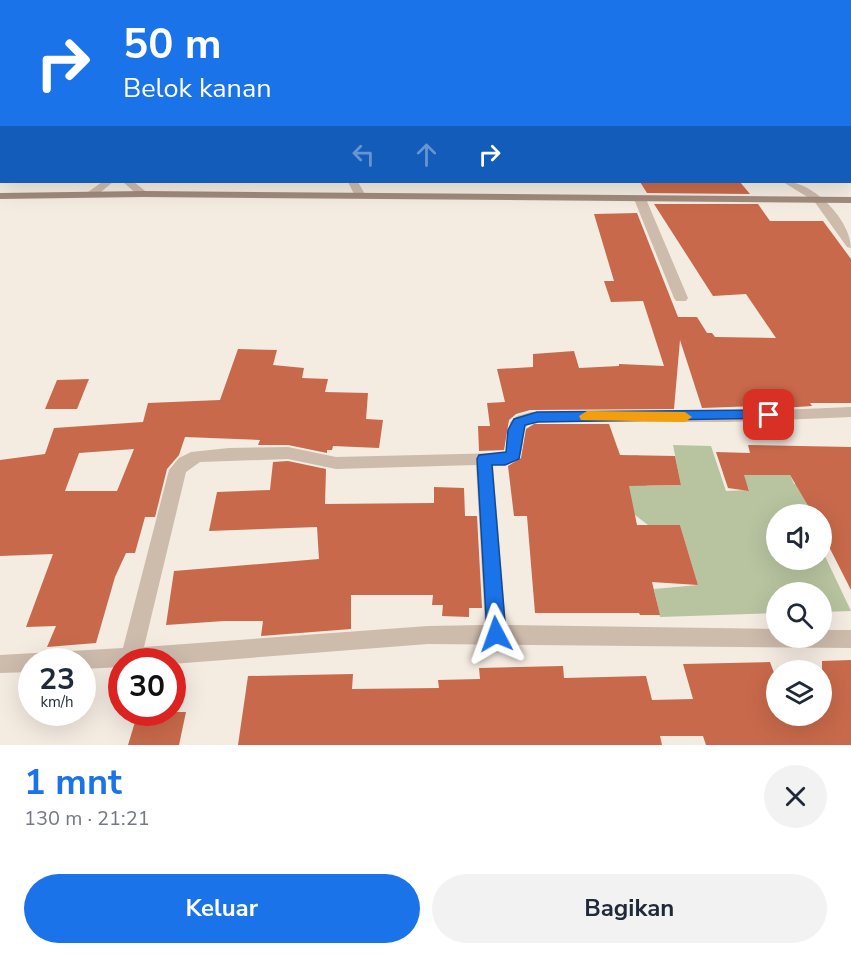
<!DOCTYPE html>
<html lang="id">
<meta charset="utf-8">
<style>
:root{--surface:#fff;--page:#f2f2f3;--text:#1f2937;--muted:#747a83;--accent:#1a73e8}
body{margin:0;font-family:"Nunito Sans",sans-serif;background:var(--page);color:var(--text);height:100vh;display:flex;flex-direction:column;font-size:22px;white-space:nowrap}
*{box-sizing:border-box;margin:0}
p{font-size:20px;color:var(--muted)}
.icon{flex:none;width:33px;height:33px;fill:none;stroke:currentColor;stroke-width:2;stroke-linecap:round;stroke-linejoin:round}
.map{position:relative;height:745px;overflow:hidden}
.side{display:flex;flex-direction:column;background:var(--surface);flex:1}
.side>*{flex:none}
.top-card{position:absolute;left:0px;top:0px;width:852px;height:183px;box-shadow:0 6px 24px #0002;background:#1a73e8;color:#fff;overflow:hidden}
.buttons{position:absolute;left:766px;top:504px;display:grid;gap:12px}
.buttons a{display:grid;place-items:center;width:66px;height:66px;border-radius:50%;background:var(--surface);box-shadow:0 6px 24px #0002;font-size:30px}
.speed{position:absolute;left:18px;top:648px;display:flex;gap:12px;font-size:30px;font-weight:700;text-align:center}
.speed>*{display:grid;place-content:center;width:78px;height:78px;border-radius:50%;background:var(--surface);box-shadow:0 6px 24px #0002;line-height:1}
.speed small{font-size:15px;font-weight:400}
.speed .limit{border:9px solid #d22;background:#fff;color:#111}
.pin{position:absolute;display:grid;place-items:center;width:51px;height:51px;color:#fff;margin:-26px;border-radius:12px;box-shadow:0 3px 9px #0006}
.me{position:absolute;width:66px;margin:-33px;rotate:356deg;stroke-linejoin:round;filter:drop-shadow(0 0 4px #0008)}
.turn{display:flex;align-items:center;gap:21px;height:126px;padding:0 24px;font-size:27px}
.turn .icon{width:78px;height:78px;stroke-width:2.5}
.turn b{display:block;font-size:42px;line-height:51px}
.lanes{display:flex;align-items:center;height:57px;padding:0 24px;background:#0003;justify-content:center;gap:30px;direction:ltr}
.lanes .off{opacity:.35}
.round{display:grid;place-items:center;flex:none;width:63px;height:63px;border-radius:32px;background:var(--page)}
.overview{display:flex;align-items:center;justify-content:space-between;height:102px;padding:0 24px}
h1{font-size:36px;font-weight:700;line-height:45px;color:var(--accent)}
.action{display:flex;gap:12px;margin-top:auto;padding:12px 24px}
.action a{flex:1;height:69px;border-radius:36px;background:var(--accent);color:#fff;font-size:24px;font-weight:700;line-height:69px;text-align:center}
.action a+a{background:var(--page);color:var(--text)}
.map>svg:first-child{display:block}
.green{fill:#b8c4a0}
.building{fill:#c8694b;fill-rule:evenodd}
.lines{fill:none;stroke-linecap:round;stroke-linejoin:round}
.minor{fill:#cdbbac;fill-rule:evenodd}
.secondary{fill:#a18a7d;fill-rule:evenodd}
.route{fill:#1a73e8;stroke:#114b97;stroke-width:1.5}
.slow{fill:#f59e0b}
</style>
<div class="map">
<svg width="851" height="745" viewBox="0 0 851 745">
<rect width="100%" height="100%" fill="#f4ebe1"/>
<!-- green -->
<polygon class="green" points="673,445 711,446 726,491 749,490 739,465 790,475 794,484 848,485 851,505 801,509 803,514 777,514 777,560 822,560 822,550 851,611 822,612 822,592 777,592 777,613 660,617 654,589 698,585 680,525 648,525 635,515 628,513 623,457 638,455 647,486 681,485"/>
<!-- building -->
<g class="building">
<polygon points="640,182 740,182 750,194 647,193"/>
<polygon points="654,204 758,204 770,221 823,221 851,259 851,403 810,403 812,406 782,408 781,405 702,408 680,340 674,409 530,410 516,414 509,420 504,450 479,451 478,426 490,426 487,403 505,402 497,369 533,367 533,354 574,351 579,368 619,366 619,364 664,366 643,301 611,302 604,281 614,281 594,214 637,213 678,317 697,317 707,333 712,333 715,337 776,338 746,294 713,296"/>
<path d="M238 349 277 350 273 365 304 368 302 378 328 379 325 392 368 393 366 419 383 420 379 448 333 446 332 450H327V453L288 445H258L260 440 185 437 179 455 167 469 155 517H145L135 553H126L115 577 96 643 47 647 56 626 26 627 53 554 0 556V460L45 454 54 428 143 422 148 403 220 400ZM134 449 117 491H65L79 453Z"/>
<polygon points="89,379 77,409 45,409 57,380"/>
<polygon points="534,424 609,424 620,455 675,456 681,485 629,486 637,525 680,525 698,585 652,582 660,615 640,615 639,613 535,613 527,516 514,516 508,466 521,458 526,429"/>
<polygon points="748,445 851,447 851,590 822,533 822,514 813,514 790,475 744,475 749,491 728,488 716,452 750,453"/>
<polygon points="288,461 326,469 325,504 434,503 434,487 464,488 465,516 477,516 482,608 469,608 469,617 442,616 443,605 432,605 433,595 351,595 351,629 261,636 263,621 224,621 166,625 174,571 319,559 317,527 209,531 217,492 270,490 273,462"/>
<polygon points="851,660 851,745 706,745 703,736 660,736 662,745 238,745 248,676 353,674 352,689 439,688 438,680 480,679 479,668 563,666 564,678 646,676 652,700 693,699 683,664 770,662 777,681 777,716 822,716 822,661"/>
<polygon points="138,712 186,712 179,745 128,745"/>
</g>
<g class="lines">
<!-- minor -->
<g class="minor">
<polygon points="2,0 10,0 10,2 3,2"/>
<polygon points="144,0 152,0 152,2 145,2"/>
<polygon points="328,0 344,0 325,2"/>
<polygon points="372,0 380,0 381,2 374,2"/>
<polygon points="486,0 494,0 495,2 488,2"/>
<rect x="850" y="30" width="1" height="4"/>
<rect x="0" y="38" width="2" height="4"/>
<rect x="850" y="64" width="1" height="6"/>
<rect x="0" y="143" width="2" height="6"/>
<polygon points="102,182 113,182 96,196 88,196 88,192"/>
<polygon points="123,182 134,182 149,194 147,196 139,196"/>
<polygon points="348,182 358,182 366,196 364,198 356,198"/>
<path d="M783 182C811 179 851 220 851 248L847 247 814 201Z"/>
<polygon points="640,196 646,199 688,298 686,301 676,301 674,298 634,199"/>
<path d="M851 407V417L729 422H533L524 428C522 455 524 465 493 465L506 625 777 629V638H822V630H851V648L428 644 172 664V662H122V667L82 669V662H32V672L0 673V655L123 648 169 470 179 458 191 452 229 448 288 447 336 457 503 453 506 452 510 422 517 416 531 412H729ZM288 459 336 469 476 465 485 625 428 626 144 647 186 472 200 462Z"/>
</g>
<!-- secondary -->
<g class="secondary">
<polygon points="770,0 778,0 779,2 772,2"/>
<rect x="850" y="56" width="1" height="5"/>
<polygon points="143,191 851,197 851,203 143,197 0,199 0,193"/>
</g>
</g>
<!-- route -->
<polygon class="route" points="769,410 774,411 776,415 774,418 538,422 525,425 519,459 505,465 492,465 506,634 503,640 496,642 490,640 487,634 477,459 479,455 506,452 508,430 514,419 537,412"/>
<!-- slow -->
<polygon class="slow" points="587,411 685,412 692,417 685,422 581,420 579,416"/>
</svg>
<div class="buttons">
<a><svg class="icon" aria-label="sound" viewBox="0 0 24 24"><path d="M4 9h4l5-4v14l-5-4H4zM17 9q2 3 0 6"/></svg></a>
<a><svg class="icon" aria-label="search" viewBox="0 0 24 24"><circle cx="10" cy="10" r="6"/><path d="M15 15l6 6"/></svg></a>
<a><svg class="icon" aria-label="layers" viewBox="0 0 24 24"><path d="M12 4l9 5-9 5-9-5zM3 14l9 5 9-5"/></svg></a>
</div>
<div class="speed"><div>23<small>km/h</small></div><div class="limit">30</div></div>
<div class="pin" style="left:769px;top:415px;background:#d93025"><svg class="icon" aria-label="arrive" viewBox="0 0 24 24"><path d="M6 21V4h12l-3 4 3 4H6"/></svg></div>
<svg class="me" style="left:496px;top:634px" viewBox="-20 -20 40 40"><path d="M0-17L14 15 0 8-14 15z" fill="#1a73e8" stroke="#fff" stroke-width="4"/></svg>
<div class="top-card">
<div class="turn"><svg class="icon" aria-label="right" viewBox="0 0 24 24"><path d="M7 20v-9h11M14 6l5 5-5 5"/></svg><div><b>50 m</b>Belok kanan</div></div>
<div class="lanes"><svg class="icon off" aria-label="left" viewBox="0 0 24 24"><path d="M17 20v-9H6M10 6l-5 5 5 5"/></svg><svg class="icon off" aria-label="ahead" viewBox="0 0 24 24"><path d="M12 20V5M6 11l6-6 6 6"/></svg><svg class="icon" aria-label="right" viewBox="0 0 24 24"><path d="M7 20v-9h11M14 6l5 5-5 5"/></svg></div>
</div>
</div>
<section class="side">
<div class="overview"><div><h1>1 mnt</h1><p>130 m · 21:21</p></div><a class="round"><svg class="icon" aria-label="close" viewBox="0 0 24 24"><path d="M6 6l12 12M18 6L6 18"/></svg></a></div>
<div class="action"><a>Keluar</a><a>Bagikan</a></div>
</section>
